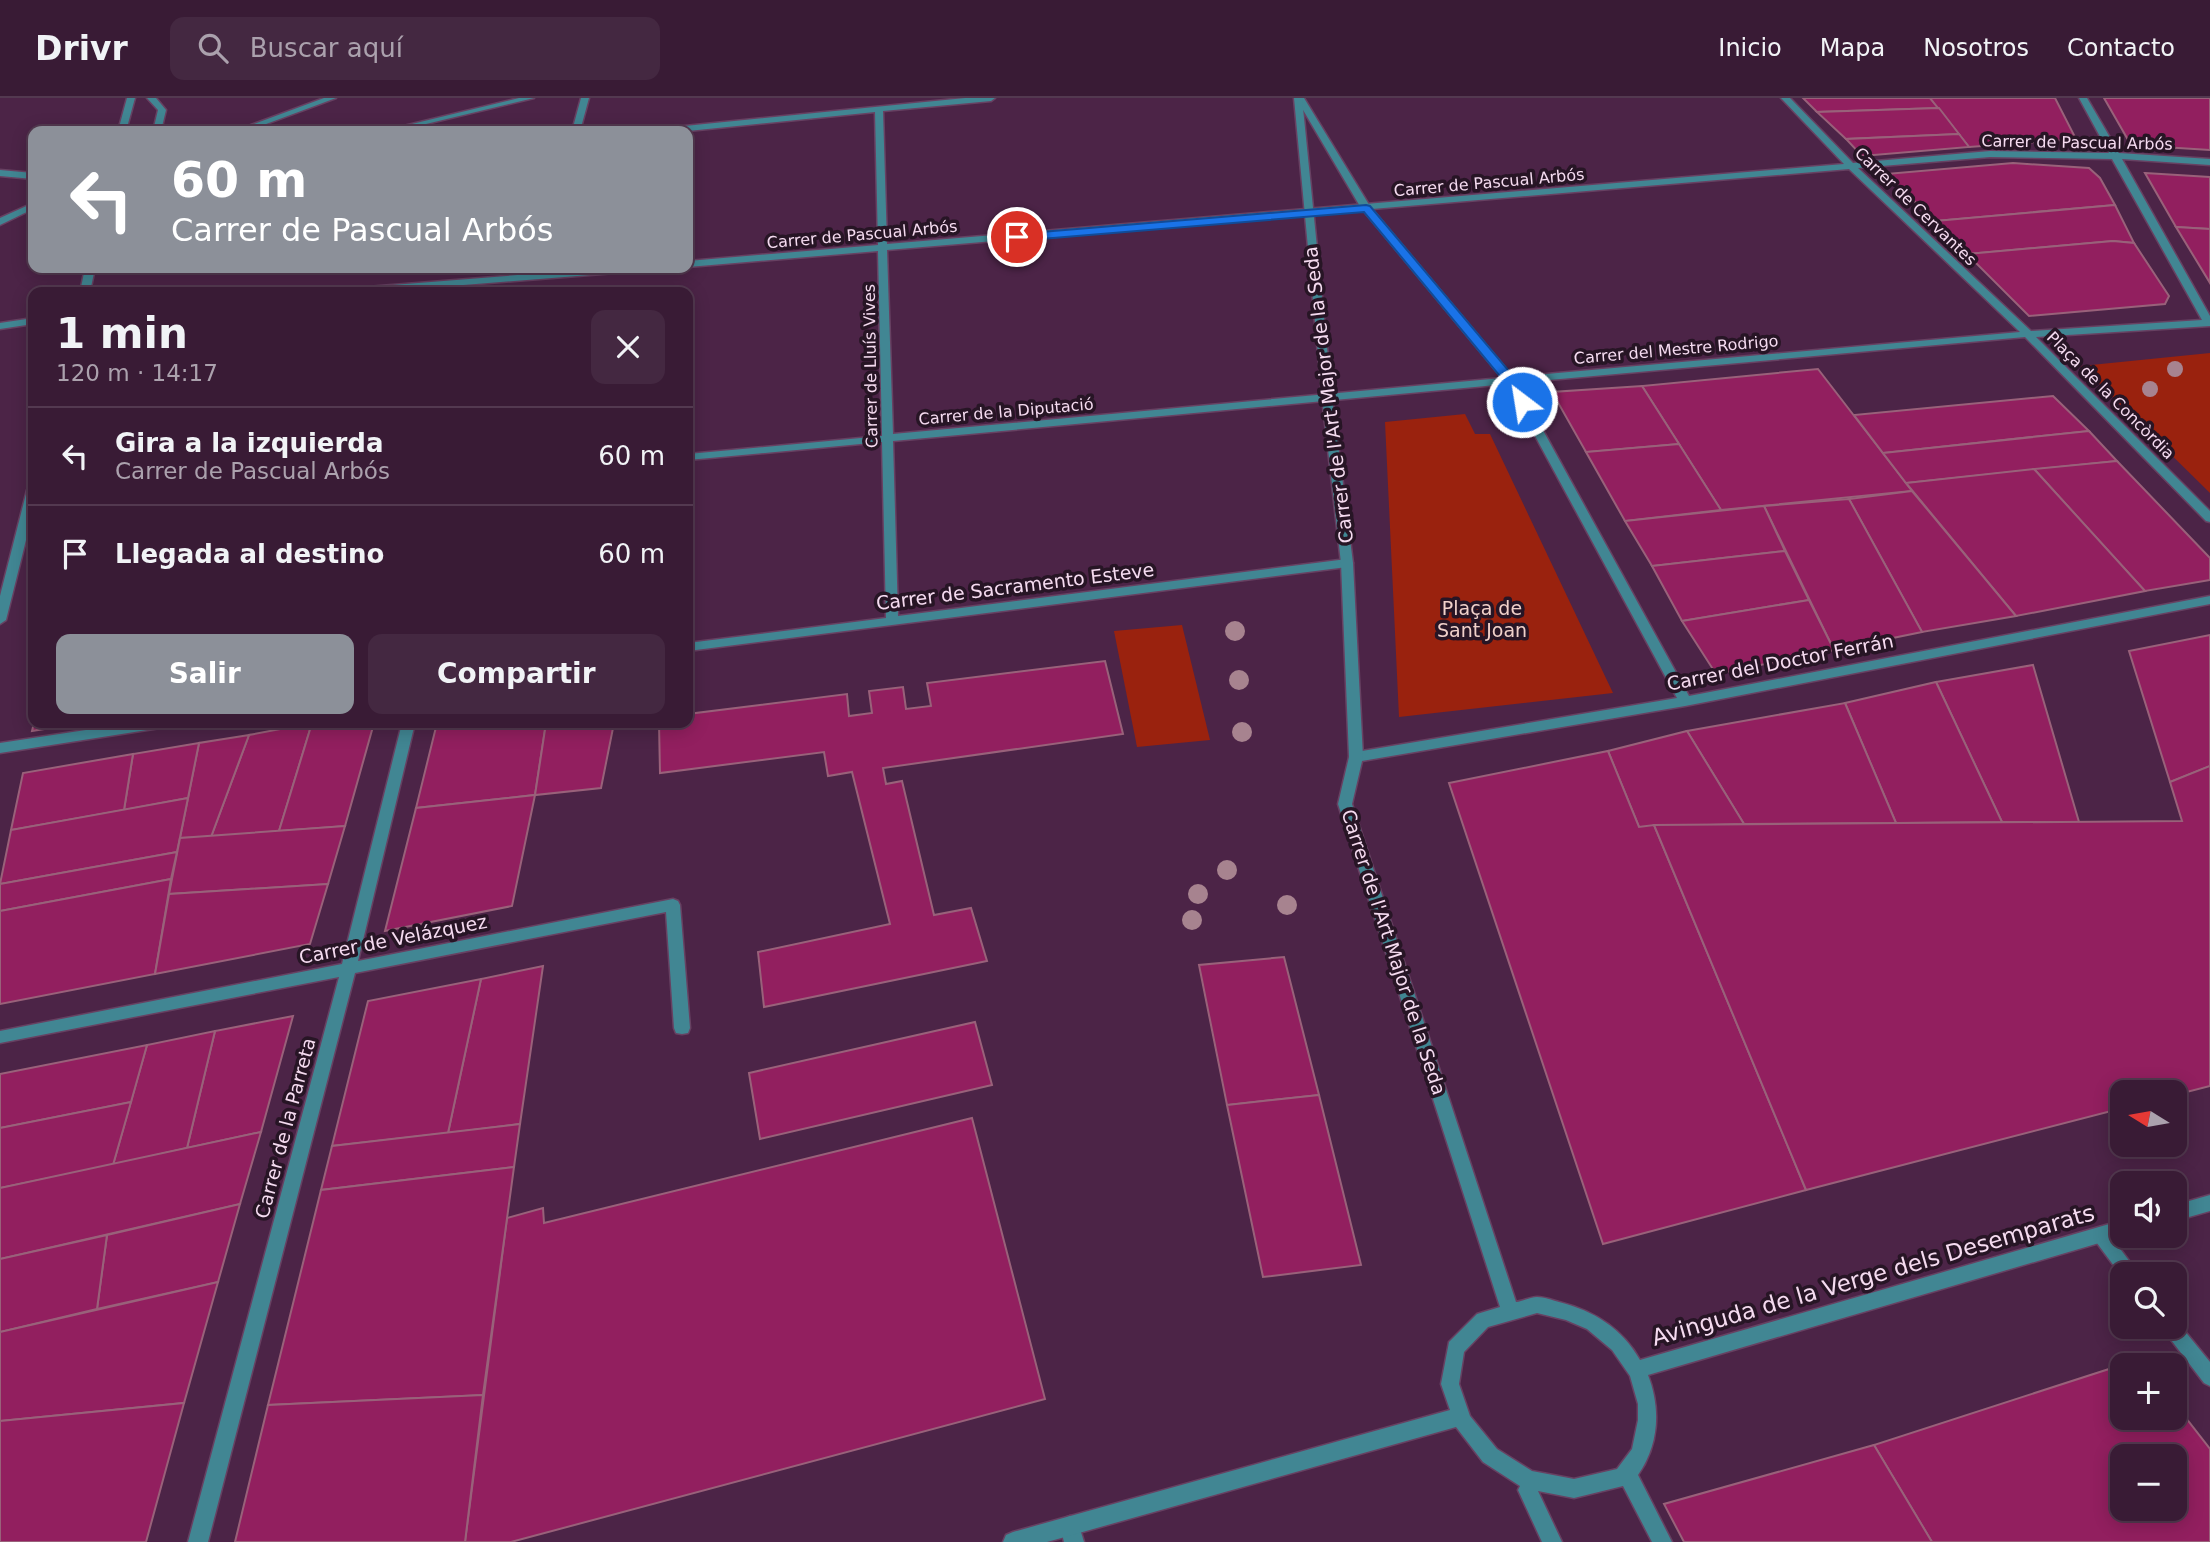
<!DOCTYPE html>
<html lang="es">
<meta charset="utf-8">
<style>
:root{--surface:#391b35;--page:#442841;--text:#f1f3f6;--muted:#aba1ad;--line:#533950;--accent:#8c9099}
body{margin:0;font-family:"DejaVu Sans",sans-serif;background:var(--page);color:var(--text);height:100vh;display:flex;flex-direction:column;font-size:26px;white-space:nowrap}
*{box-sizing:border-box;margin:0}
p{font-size:23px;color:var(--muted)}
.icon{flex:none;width:38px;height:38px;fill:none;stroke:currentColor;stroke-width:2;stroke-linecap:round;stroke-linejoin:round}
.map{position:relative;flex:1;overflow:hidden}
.side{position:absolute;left:28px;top:189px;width:665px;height:441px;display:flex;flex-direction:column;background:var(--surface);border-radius:14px;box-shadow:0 4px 18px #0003,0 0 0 2px var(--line)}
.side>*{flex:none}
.top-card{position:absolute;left:28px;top:28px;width:665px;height:147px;border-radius:14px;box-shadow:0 4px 18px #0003,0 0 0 2px var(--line);background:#8c9099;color:#fff;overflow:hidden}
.needle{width:46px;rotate:281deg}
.buttons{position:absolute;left:2110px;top:982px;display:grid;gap:14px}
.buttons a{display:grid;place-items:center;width:77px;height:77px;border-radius:14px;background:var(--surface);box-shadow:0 4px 18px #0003,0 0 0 2px var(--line);font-size:35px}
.pin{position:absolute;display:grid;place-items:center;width:60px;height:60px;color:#fff;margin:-30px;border:4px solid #fff;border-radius:50%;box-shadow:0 2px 7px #0007}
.me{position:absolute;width:77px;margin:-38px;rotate:329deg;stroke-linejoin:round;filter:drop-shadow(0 0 5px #0008)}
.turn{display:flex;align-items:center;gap:24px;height:147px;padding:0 28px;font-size:32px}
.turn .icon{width:91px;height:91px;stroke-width:2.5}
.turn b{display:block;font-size:49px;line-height:60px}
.round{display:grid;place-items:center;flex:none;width:74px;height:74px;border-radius:14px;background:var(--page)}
.head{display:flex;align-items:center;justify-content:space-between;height:119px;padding:0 28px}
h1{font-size:42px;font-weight:800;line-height:52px}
.action{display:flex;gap:14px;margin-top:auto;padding:14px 28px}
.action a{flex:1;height:80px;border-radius:14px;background:var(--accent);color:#fff;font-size:28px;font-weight:800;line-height:80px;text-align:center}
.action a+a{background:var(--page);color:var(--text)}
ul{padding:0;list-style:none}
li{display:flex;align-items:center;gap:21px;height:98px;padding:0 28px;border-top:2px solid var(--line)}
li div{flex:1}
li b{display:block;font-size:26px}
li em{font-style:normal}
header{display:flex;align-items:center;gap:42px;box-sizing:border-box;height:98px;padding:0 35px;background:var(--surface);border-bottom:2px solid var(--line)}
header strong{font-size:33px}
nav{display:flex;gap:38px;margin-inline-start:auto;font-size:24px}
.search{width:490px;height:63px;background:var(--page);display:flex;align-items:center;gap:18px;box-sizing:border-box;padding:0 24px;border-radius:14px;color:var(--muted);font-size:26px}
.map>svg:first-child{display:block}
.green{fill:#9a220e}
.building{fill:#921f5f;stroke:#99617a;stroke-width:2;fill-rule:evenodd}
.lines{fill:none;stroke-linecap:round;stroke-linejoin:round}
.service-casing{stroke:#674162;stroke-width:3}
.pedestrian-casing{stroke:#674162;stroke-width:3}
.minor-casing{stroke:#674162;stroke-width:3}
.tertiary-casing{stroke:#674162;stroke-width:3}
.service{fill:#418693;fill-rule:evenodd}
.pedestrian{fill:#418693;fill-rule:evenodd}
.minor{fill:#418693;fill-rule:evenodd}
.tertiary{fill:#418693;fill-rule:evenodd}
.tree{fill:#a7838f}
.route{fill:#1a73e8;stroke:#114b97;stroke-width:2}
.labels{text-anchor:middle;stroke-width:7;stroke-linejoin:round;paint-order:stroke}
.far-street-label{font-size:16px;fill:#f5dbf0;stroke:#271525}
.street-label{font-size:19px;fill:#f5dbf0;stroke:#271525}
.park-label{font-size:19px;fill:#f1d1ca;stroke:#271525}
.near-street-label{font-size:23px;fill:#f5dbf0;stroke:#271525}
</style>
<header>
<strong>Drivr</strong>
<div class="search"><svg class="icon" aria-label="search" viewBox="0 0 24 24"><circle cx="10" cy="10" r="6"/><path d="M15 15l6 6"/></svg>Buscar aquí</div>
<nav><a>Inicio</a><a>Mapa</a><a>Nosotros</a><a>Contacto</a></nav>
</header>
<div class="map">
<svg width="2210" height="1444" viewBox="0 0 2210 1444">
<rect width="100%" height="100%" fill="#4c2447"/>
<!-- green -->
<g class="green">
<polygon points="2210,255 2210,395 2081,268"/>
<polygon points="1465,316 1475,336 1490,336 1613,595 1399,619 1385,324"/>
<polygon points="1182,527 1210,642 1137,649 1114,533"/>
</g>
<!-- building -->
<g class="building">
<polygon points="1803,0 1930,0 1939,10 1817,14"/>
<polygon points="1930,0 2055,0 2076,41 1969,49"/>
<polygon points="2104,0 2210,0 2210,52 2131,47"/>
<polygon points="1939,10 1959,36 1846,41 1817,14"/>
<polygon points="1959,36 1969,49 1862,58 1846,41"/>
<polygon points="2013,65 2089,70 2100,80 2115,107 1935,123 1886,76"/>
<polygon points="2145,75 2210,79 2210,131 2176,129"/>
<polygon points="2115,107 2134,145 2113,143 1967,156 1935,123"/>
<polygon points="2176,129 2210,131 2210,185"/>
<polygon points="2113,143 2134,145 2169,198 2165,206 2029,218 1967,156"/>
<polygon points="1818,271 1912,393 1721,412 1642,288"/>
<polygon points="1642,288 1679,346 1586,354 1552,294"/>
<polygon points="2053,298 2089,333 1883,355 1854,317"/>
<polygon points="2089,333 2117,363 1906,385 1883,355"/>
<polygon points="1679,346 1721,412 1625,423 1586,354"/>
<polygon points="2117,363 2210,460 2210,482 2145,493 2034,371"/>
<polygon points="2034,371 2145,493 2016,518 1906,385"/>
<polygon points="1912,393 2016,518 1922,534 1849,401"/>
<polygon points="1849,401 1922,534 1834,552 1764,408"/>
<polygon points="1764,408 1785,453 1652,468 1625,423"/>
<polygon points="1785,453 1809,502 1682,523 1652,468"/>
<polygon points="1809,502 1834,552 1716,576 1682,523"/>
<polygon points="2210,537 2210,668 2170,684 2129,553"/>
<polygon points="1105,563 1123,636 883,670 886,686 902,683 934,817 971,810 987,863 764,909 758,854 890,826 852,674 828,678 824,654 660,675 659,625 688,625 688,616 847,596 849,618 872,615 869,593 903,589 906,611 931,608 927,585"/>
<polygon points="2033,567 2079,724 2002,724 1936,584"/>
<polygon points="1936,584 2002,724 1896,725 1845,605"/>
<polygon points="1845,605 1896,725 1744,726 1687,633"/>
<polygon points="34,625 82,625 32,633"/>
<polygon points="312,625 279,733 211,739 249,637"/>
<polygon points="312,625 374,625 345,728 279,733"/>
<polygon points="437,625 546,625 535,697 416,710"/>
<polygon points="546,625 614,625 601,690 535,697"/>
<polygon points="1687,633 1744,726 1639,729 1608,653"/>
<polygon points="249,637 211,739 180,740 199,645"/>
<polygon points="199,645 188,700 124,712 133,656"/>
<polygon points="1608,653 1639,729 1654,727 1806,1092 1603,1146 1449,685"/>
<polygon points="133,656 124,712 11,732 23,675"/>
<polygon points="2210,668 2210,988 2175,997 2175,994 2123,994 2123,1010 1806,1092 1654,727 2182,723 2170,684"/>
<polygon points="535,697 512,808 385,833 416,710"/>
<polygon points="188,700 177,754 0,786 11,732"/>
<polygon points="345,728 328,786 169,796 180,740"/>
<polygon points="177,754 171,781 0,813 0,786"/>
<polygon points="171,781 155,876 0,906 0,813"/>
<polygon points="328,786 310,846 155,876 169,796"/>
<polygon points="1284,859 1319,997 1227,1007 1199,867"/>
<polygon points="543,868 520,1026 448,1035 481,881"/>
<polygon points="481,881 448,1035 332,1048 368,903"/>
<polygon points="293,918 261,1034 187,1050 215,933"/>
<polygon points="975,924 992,987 760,1041 749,975"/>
<polygon points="215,933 187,1050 113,1067 147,947"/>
<polygon points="147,947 131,1004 0,1030 0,976"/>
<polygon points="1319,997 1361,1167 1263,1179 1227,1007"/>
<polygon points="131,1004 113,1067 0,1090 0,1030"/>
<polygon points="972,1020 1045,1301 511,1444 465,1444 507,1120 543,1110 544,1125"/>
<polygon points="520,1026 514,1069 321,1092 332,1048"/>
<polygon points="261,1034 240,1106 0,1161 0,1090"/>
<polygon points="514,1069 483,1297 268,1307 321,1092"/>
<polygon points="240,1106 218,1184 97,1211 107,1137"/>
<polygon points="107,1137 97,1211 0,1234 0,1161"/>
<polygon points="218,1184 184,1305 0,1323 0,1234"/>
<path d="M2140 1261 2145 1267H2123V1320H2175V1306L2210 1351V1444H1932L1874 1347ZM2123 1358H2175V1410H2123Z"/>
<polygon points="483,1297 465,1444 235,1444 268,1307"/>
<polygon points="184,1305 146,1444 0,1444 0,1323"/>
<polygon points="1874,1347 1932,1444 1684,1444 1664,1406"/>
</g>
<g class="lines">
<!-- service casing -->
<g class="service-casing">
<polygon id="service" points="1070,1418 1077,1421 1084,1444 1064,1444 1060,1428 1063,1421"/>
</g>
<!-- pedestrian casing -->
<g class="pedestrian-casing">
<g id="pedestrian">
<polygon points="519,0 534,0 397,33 383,33"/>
<polygon points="1296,0 1304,0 1371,110 1369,112 1361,110"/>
</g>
</g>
<!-- minor casing -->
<g class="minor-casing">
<g id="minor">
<polygon points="147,0 156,0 166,12 161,33 153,33 158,12"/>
<polygon points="324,0 336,0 247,33 235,33"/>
<polygon points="581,0 589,0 580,33 572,33"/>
<path d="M965 0H995L991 3 883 13 887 146 1844 66 1781 0H1790L1853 65 1990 53 2109 55 2079 0H2087L2119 55 2210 61V67L2122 61 2210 218V228L2036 239 2210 413V424L2206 423 2025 239 1517 285 1689 598 2210 498V506L1685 608 1356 664 1351 662 1349 659 1351 656 1356 654 1677 600 1507 286 893 343 898 518 1347 461 1353 465 1347 469 688 553V545L886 520 882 344 688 362V356L882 338 878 153 688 169V163L878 147 875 14 688 33H661L665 30ZM1990 59 2112 61 2202 222 2031 233 1858 70ZM1849 71 2020 234 1513 279 1372 111ZM1363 112 1502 280 893 336 887 152Z"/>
<polygon points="0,72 33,75 33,81 0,78"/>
<polygon points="33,105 33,111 0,127 0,120"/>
<polygon points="606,170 645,170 640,173 376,194 337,194 342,191"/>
<polygon points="33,220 33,226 0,231 0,225"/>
<polygon points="132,625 167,625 160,630 0,655 0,645"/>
<polygon points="402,625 415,625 358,863 673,801 678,803 680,807 690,930 688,935 682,936 676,935 674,930 666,814 355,875 208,1444 188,1444 339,879 0,945 0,933 342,866"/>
<polygon points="2100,1129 2106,1132 2139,1176 2123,1176 2123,1180 2091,1137 2094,1132"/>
<polygon points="2175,1221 2210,1264 2210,1288 2204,1285 2165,1234 2162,1228 2175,1228"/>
</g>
</g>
<!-- tertiary casing -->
<g class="tertiary-casing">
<g id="tertiary">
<polygon points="127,0 135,0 126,33 118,33"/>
<path d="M1294 0H1302L1332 299 1353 465 1363 659 1352 706 1516 1204C1523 1203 1531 1199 1537 1199 1544 1199 1552 1202 1559 1204 1594 1213 1622 1230 1640 1262L2123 1122V1138L1648 1277C1661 1311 1659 1347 1638 1377L1672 1444H1652L1623 1388 1574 1400 1538 1393 1562 1444H1542L1518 1392 1520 1388 1483 1364 1456 1329 1047 1444H1003L1006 1437 1013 1434 1450 1312 1441 1286 1449 1244 1477 1216 1500 1209 1338 706 1349 659 1341 465 1322 299ZM1537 1215 1566 1222 1587 1231 1612 1252 1630 1278 1638 1306V1322L1632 1351 1617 1371 1574 1381 1532 1373 1497 1351 1470 1318 1459 1286 1464 1254 1488 1229Z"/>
<polygon points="85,170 95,170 90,194 80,194"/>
<polygon points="33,388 33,414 6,522 0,526 0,498 27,392"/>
<polygon points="2210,1097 2210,1113 2175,1123 2175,1107"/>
</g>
</g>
<!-- service -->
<use href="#service" class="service"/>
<!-- pedestrian -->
<use href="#pedestrian" class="pedestrian"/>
<!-- minor -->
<use href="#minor" class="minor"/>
<!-- tertiary -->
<use href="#tertiary" class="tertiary"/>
</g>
<!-- trees -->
<g class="tree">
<circle cx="2175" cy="271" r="8"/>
<circle cx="2150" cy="291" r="8"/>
<circle cx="1235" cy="533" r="10"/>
<circle cx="1239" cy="582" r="10"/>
<circle cx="1242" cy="634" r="10"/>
<circle cx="1227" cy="772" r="10"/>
<circle cx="1198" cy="796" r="10"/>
<circle cx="1287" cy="807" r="10"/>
<circle cx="1192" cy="822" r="10"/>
</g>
<!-- route -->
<polygon class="route" points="1366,107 1370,108 1514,279 1528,304 1527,307 1518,307 1504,283 1364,114 1017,143 1011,139 1017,136"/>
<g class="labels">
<!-- far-street labels -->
<g class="far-street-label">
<text transform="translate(2077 44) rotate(1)" y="6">Carrer de Pascual Arbós</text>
<text transform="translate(1489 84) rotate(-5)" y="6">Carrer de Pascual Arbós</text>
<text transform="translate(1916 108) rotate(44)" y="6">Carrer de Cervantes</text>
<text transform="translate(862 136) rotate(-5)" y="6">Carrer de Pascual Arbós</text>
<text transform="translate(1676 251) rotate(-5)" y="6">Carrer del Mestre Rodrigo</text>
<text transform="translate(870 268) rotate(-91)" y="6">Carrer de Lluís Vives</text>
<text transform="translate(2111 297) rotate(45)" y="6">Plaça de la Concòrdia</text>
<text transform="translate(1006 313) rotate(-5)" y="6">Carrer de la Diputació</text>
</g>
<!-- street labels -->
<g class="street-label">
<text transform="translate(1328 297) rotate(-97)" y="7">Carrer de l'Art Major de la Seda</text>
<text transform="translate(1015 488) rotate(-7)" y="7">Carrer de Sacramento Esteve</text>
<text transform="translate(1780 564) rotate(-11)" y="7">Carrer del Doctor Ferrán</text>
<text transform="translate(393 841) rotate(-11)" y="7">Carrer de Velázquez</text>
<text transform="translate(1394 854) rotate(72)" y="7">Carrer de l'Art Major de la Seda</text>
<text transform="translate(285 1030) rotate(-75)" y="7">Carrer de la Parreta</text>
</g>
<!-- park labels -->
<g class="park-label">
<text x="1482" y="517">Plaça de<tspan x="1482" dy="22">Sant Joan</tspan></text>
</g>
<!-- near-street labels -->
<g class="near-street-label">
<text transform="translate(1873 1177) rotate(-16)" y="8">Avinguda de la Verge dels Desemparats</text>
</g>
</g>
</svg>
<div class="buttons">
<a><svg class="needle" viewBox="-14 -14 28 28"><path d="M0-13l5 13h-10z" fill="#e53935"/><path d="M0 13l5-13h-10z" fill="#aba1ad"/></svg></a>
<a><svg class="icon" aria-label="sound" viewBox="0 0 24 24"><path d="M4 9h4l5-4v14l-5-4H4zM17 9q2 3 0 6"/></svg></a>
<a><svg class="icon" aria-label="search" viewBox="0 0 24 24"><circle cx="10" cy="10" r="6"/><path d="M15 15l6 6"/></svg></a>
<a>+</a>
<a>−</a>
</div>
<div class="pin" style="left:1017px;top:139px;background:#d93025"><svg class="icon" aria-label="arrive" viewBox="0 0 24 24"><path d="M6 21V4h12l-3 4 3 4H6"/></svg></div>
<svg class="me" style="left:1522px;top:304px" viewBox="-20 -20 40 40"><circle r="17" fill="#1a73e8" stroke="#fff" stroke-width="3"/><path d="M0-11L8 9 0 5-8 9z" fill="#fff"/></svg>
<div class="top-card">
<div class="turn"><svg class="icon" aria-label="left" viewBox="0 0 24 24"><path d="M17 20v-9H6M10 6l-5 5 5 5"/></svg><div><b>60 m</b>Carrer de Pascual Arbós</div></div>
</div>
<section class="side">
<div class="head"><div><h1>1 min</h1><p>120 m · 14:17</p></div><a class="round"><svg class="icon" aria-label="close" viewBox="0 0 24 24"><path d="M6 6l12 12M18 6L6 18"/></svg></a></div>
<ul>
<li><svg class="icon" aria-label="left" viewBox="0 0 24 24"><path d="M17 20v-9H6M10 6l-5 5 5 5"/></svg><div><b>Gira a la izquierda</b><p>Carrer de Pascual Arbós</p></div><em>60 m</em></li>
<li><svg class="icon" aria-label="arrive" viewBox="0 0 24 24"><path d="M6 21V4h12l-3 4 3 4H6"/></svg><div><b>Llegada al destino</b></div><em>60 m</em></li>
</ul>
<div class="action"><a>Salir</a><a>Compartir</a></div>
</section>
</div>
